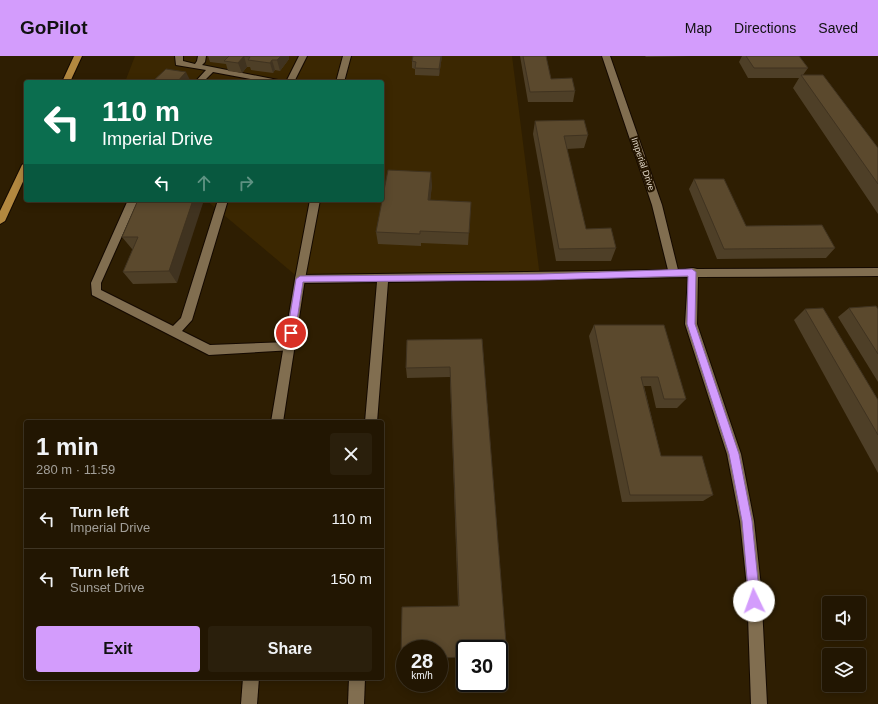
<!DOCTYPE html>
<meta charset="utf-8">
<style>
:root{--surface:#221602;--page:#2a1f0c;--text:#f1f3f6;--muted:#a29f99;--line:#3f3524;--accent:#d39cfc}
body{margin:0;font-family:Helvetica,sans-serif;background:var(--page);color:var(--text);height:100vh;display:flex;flex-direction:column;font-size:15px;white-space:nowrap}
*{box-sizing:border-box;margin:0}
p{font-size:13px;color:var(--muted)}
.icon{flex:none;width:22px;height:22px;fill:none;stroke:currentColor;stroke-width:2;stroke-linecap:round;stroke-linejoin:round}
.map{position:relative;flex:1;overflow:hidden}
.panel{position:absolute;left:24px;top:364px;width:360px;height:260px;display:flex;flex-direction:column;background:var(--surface);border-radius:4px;box-shadow:0 2px 10px #0003,0 0 0 1px var(--line)}
.panel>*{flex:none}
.banner{position:absolute;left:24px;top:24px;width:360px;height:122px;border-radius:4px;box-shadow:0 2px 10px #0003,0 0 0 1px var(--line);background:#0b6e4f;color:#fff;overflow:hidden}
.buttons{position:absolute;left:822px;top:540px;display:grid;gap:8px}
.buttons a{display:grid;place-items:center;width:44px;height:44px;border-radius:4px;background:var(--surface);box-shadow:0 2px 10px #0003,0 0 0 1px var(--line);font-size:20px}
.speed{position:absolute;left:396px;top:584px;display:flex;gap:8px;font-size:20px;font-weight:700;text-align:center}
.speed>*{display:grid;place-content:center;width:52px;height:52px;border-radius:50%;background:var(--surface);box-shadow:0 2px 10px #0003,0 0 0 1px var(--line);line-height:1}
.speed small{font-size:10px;font-weight:400}
.speed .limit{border:2px solid #111;border-radius:6px;background:#fff;color:#111}
.pin{position:absolute;display:grid;place-items:center;width:34px;height:34px;color:#fff;margin:-17px;border:2px solid #fff;border-radius:50%;box-shadow:0 1px 4px #0007}
.me{position:absolute;width:44px;margin:-22px;rotate:357deg;stroke-linejoin:round;filter:drop-shadow(0 0 3px #0008)}
.turn{display:flex;align-items:center;gap:14px;height:84px;padding:0 12px;font-size:18px}
.turn .icon{width:52px;height:52px;stroke-width:2.5}
.turn b{display:block;font-size:28px;line-height:34px}
.lanes{display:flex;align-items:center;height:38px;padding:0 12px;background:#0003;justify-content:center;gap:20px;direction:ltr}
.lanes .off{opacity:.35}
.round{display:grid;place-items:center;flex:none;width:42px;height:42px;border-radius:4px;background:var(--page)}
.summary{display:flex;align-items:center;justify-content:space-between;height:68px;padding:0 12px}
h1{font-size:24px;font-weight:600;line-height:30px}
.cta{display:flex;gap:8px;margin-top:auto;padding:8px 12px}
.cta a{flex:1;height:46px;border-radius:4px;background:var(--accent);color:#111;font-size:16px;font-weight:600;line-height:46px;text-align:center}
.cta a+a{background:var(--page);color:var(--text)}
ul{padding:0;list-style:none}
li{display:flex;align-items:center;gap:12px;height:60px;padding:0 12px;border-top:1px solid var(--line)}
li div{flex:1}
li b{display:block;font-size:15px}
li em{font-style:normal}
header{display:flex;align-items:center;gap:24px;box-sizing:border-box;height:56px;padding:0 20px;background:var(--accent);color:#111}
header strong{font-size:19px}
nav{display:flex;gap:22px;margin-inline-start:auto;font-size:14px}
.map>svg:first-child{display:block}
.built{fill:#3b2701}
.lines{fill:none;stroke-linecap:round;stroke-linejoin:round}
.lane-casing{stroke:#140900;stroke-width:2}
.street-casing{stroke:#140900;stroke-width:2}
.secondary-casing{stroke:#140900;stroke-width:2}
.highway-casing{stroke:#140900;stroke-width:2}
.lane{fill:#816e50;fill-rule:evenodd}
.street{fill:#816e50;fill-rule:evenodd}
.secondary{fill:#816e50;fill-rule:evenodd}
.highway{fill:#b3883f;fill-rule:evenodd}
.wall{fill:#4e3f27}
.shaded-wall{fill:#403320}
.building{fill:#5b492d;stroke:#403320}
.route{fill:#d39cfc;stroke:#8965a4}
.labels{text-anchor:middle;stroke-width:4;stroke-linejoin:round;paint-order:stroke}
.far-street-label{font-size:9px;fill:#e1d7c7;stroke:#241500}
</style>
<header>
<strong>GoPilot</strong>
<nav><a>Map</a><a>Directions</a><a>Saved</a></nav>
</header>
<div class="map">
<svg width="878" height="648" viewBox="0 0 878 648">
<rect width="100%" height="100%" fill="#2e1e02"/>
<!-- built -->
<polygon class="built" points="135,0 512,0 540,221 300,223 206,144 382,144 382,26 125,26"/>
<g class="lines">
<!-- lane casing -->
<g class="lane-casing">
<g id="lane">
<polygon points="175,0 183,0 183,5 195,8 197,5 198,0 206,0 205,6 202,9 278,24 282,26 266,26 213,16 203,26 195,26 206,14 176,9"/>
<polygon points="299,0 307,0 294,26 286,26"/>
<polygon points="128,144 138,144 101,227 101,234 173,270 181,262 218,144 228,144 192,264 182,275 210,289 289,286 293,288 295,291 293,294 209,299 92,239 91,227"/>
</g>
</g>
<!-- street casing -->
<g class="street-casing">
<g id="street">
<polygon points="602,0 610,0 662,149 678,214 693,212 697,213 878,212 878,220 698,221 697,268 741,398 754,465 761,531 767,648 751,648 747,531 740,465 727,398 685,268 688,221 388,226 377,366 365,366 377,226 300,227 296,226 295,223 296,220 300,219 668,214 652,149"/>
<polygon points="349,622 365,622 364,648 348,648"/>
</g>
</g>
<!-- secondary casing -->
<g class="secondary-casing">
<g id="secondary">
<polygon points="343,0 351,0 344,26 336,26"/>
<polygon points="310,144 320,144 305,223 283,366 271,366 295,223"/>
<polygon points="243,622 259,622 257,648 241,648"/>
</g>
</g>
<!-- highway casing -->
<g class="highway-casing">
<g id="highway">
<polygon points="74,0 82,0 70,26 62,26"/>
<polygon points="26,106 26,119 5,165 0,168 0,155 22,109"/>
</g>
</g>
<!-- lane -->
<use href="#lane" class="lane"/>
<!-- street -->
<use href="#street" class="street"/>
<!-- secondary -->
<use href="#secondary" class="secondary"/>
<!-- highway -->
<use href="#highway" class="highway"/>
</g>
<!-- wall -->
<g class="wall">
<polygon points="208,0 289,0 289,3 280,15 275,14 273,17 251,14 250,11 247,11 242,17 228,15 226,8 210,6"/>
<polygon points="442,0 439,20 415,19 415,13 412,12 412,5"/>
<polygon points="520,0 546,0 551,23 575,35 573,46 528,46"/>
<polygon points="645,0 691,0 646,1"/>
<polygon points="742,0 799,0 808,12 803,19 878,92 878,158 793,32 799,22 748,22 739,6"/>
<polygon points="535,65 588,79 584,92 567,93 586,173 616,192 611,205 556,205 533,78"/>
<polygon points="694,123 746,170 835,192 826,202 717,203 689,133"/>
<polygon points="432,129 430,144 471,146 468,189 421,187 421,190 378,188 376,176"/>
<polygon points="138,144 177,227 133,228 123,216 133,193 132,193 122,181"/>
<polygon points="849,252 878,253 878,326 838,261"/>
<polygon points="805,253 878,344 878,417 794,264"/>
<polygon points="594,269 686,343 677,352 656,352 651,330 644,330 661,400 713,439 703,445 622,446 589,280"/>
<polygon points="482,283 507,600 458,550 450,321 407,322 406,312"/>
</g>
<!-- shaded-wall -->
<g class="shaded-wall">
<polygon points="244,0 247,11 242,17 238,7"/>
<polygon points="281,0 289,0 289,3 280,15 277,4"/>
<polygon points="441,0 442,0 439,20 439,13"/>
<polygon points="272,4 275,14 273,17 270,7"/>
<polygon points="186,16 191,26 177,26"/>
<polygon points="431,116 432,129 429,157 428,144"/>
<polygon points="193,144 204,144 177,227 169,215"/>
</g>
<!-- building -->
<g class="building">
<polygon points="229,0 281,0 277,4 272,4 270,7 248,4 250,1 244,0 238,7 224,5"/>
<polygon points="413,0 441,0 439,13 415,12 416,6 412,5"/>
<polygon points="523,0 546,0 551,23 572,22 575,35 530,36"/>
<polygon points="746,0 799,0 808,12 754,12"/>
<polygon points="166,13 186,16 177,26 152,26"/>
<polygon points="801,19 823,19 878,92 878,128"/>
<polygon points="584,64 588,79 564,80 586,173 611,172 616,192 559,193 535,65"/>
<polygon points="388,114 431,116 428,144 471,146 469,177 420,175 420,178 376,176"/>
<polygon points="694,123 724,123 746,170 822,169 835,192 724,193"/>
<polygon points="138,144 193,144 169,215 123,216 138,181 122,181"/>
<polygon points="876,250 878,253 878,298 849,252"/>
<polygon points="823,252 878,344 878,379 805,253"/>
<polygon points="594,269 664,269 686,343 664,343 658,321 641,321 661,400 702,400 713,439 630,439"/>
<polygon points="482,283 507,600 499,600 499,593 465,593 465,601 439,602 439,593 405,593 405,602 401,602 402,551 459,550 450,311 406,312 407,284"/>
</g>
<!-- route -->
<polygon class="route" points="692,213 696,216 695,268 739,398 752,465 760,545 758,549 754,551 750,549 749,545 742,465 729,398 687,268 688,220 540,224 303,226 295,277 291,281 287,277 296,223 300,220 540,218"/>
<g class="labels">
<!-- far-street labels -->
<g class="far-street-label">
<text transform="translate(643 108) rotate(71)" y="3">Imperial Drive</text>
</g>
</g>
</svg>
<div class="buttons">
<a><svg class="icon" aria-label="sound" viewBox="0 0 24 24"><path d="M4 9h4l5-4v14l-5-4H4zM17 9q2 3 0 6"/></svg></a>
<a><svg class="icon" aria-label="layers" viewBox="0 0 24 24"><path d="M12 4l9 5-9 5-9-5zM3 14l9 5 9-5"/></svg></a>
</div>
<div class="speed"><div>28<small>km/h</small></div><div class="limit">30</div></div>
<div class="pin" style="left:291px;top:277px;background:#d93025"><svg class="icon" aria-label="arrive" viewBox="0 0 24 24"><path d="M6 21V4h12l-3 4 3 4H6"/></svg></div>
<svg class="me" style="left:754px;top:545px" viewBox="-20 -20 40 40"><circle r="19" fill="#fff"/><path d="M0-13L10 11 0 6-10 11z" fill="#d39cfc"/></svg>
<div class="banner">
<div class="turn"><svg class="icon" aria-label="left" viewBox="0 0 24 24"><path d="M17 20v-9H6M10 6l-5 5 5 5"/></svg><div><b>110 m</b>Imperial Drive</div></div>
<div class="lanes"><svg class="icon" aria-label="left" viewBox="0 0 24 24"><path d="M17 20v-9H6M10 6l-5 5 5 5"/></svg><svg class="icon off" aria-label="ahead" viewBox="0 0 24 24"><path d="M12 20V5M6 11l6-6 6 6"/></svg><svg class="icon off" aria-label="right" viewBox="0 0 24 24"><path d="M7 20v-9h11M14 6l5 5-5 5"/></svg></div>
</div>
<section class="panel">
<div class="summary"><div><h1>1 min</h1><p>280 m · 11:59</p></div><a class="round"><svg class="icon" aria-label="close" viewBox="0 0 24 24"><path d="M6 6l12 12M18 6L6 18"/></svg></a></div>
<ul>
<li><svg class="icon" aria-label="left" viewBox="0 0 24 24"><path d="M17 20v-9H6M10 6l-5 5 5 5"/></svg><div><b>Turn left</b><p>Imperial Drive</p></div><em>110 m</em></li>
<li><svg class="icon" aria-label="left" viewBox="0 0 24 24"><path d="M17 20v-9H6M10 6l-5 5 5 5"/></svg><div><b>Turn left</b><p>Sunset Drive</p></div><em>150 m</em></li>
</ul>
<div class="cta"><a>Exit</a><a>Share</a></div>
</section>
</div>
